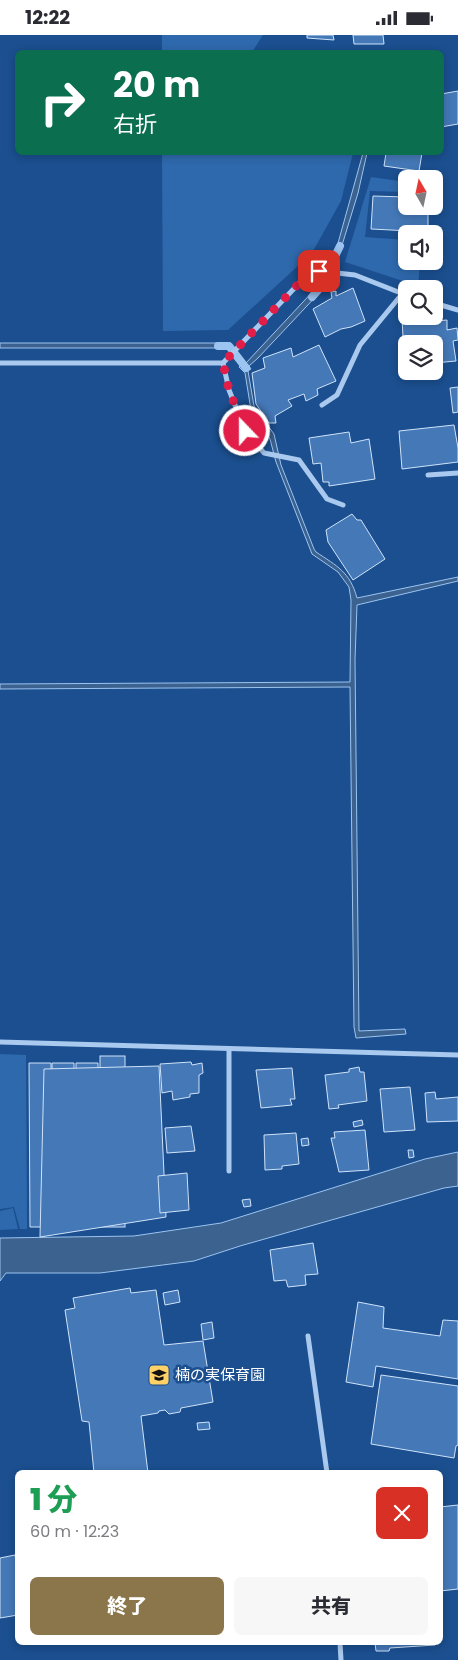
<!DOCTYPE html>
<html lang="ja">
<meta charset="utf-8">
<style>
:root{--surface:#fff;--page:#f7f7f7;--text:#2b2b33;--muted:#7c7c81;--accent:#8a764a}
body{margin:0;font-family:Poppins,"Noto Sans JP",sans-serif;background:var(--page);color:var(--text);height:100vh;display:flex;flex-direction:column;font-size:19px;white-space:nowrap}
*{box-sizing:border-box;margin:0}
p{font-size:16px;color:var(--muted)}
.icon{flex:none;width:28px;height:28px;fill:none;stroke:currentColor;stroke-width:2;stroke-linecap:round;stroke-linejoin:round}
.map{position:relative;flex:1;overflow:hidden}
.panel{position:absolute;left:15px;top:1435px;width:428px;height:175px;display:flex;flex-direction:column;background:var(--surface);border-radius:8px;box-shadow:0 2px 8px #0003}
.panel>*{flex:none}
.top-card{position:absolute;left:15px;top:15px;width:429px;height:105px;border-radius:8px;box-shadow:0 2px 8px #0003;background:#0b6e4f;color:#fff;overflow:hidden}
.needle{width:32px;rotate:351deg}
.controls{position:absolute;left:398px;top:135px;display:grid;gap:10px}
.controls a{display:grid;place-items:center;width:45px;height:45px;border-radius:8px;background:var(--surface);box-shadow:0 2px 8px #0003;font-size:25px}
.pin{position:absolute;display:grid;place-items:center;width:42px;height:42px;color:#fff;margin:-21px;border-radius:10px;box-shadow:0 2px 8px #0006}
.me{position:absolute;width:55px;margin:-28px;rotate:338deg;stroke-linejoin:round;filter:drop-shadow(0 0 4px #0008)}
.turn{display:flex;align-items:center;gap:18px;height:105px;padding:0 15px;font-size:22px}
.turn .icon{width:65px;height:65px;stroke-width:2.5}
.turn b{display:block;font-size:35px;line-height:42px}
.round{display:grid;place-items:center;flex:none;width:52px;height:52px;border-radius:8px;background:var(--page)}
.overview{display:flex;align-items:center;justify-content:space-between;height:85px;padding:0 15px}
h1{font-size:30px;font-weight:800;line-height:38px;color:#1e9e55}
.button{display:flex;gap:10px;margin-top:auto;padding:10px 15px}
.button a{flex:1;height:58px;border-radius:8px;background:var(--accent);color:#fff;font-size:20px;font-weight:800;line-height:58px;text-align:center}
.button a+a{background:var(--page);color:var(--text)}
.status{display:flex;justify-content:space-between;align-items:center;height:35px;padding:0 25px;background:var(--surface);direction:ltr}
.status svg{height:14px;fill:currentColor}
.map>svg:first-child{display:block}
.green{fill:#2e69ad}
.water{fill:#3c6290;stroke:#9cc4f0}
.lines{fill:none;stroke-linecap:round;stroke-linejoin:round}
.stream{stroke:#9cc4f0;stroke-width:8}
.building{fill:#4478b7;stroke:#cfe3fa}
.minor{stroke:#a9c9ee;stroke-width:5}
.route{stroke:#e11d48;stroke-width:9;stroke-dasharray:0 16.2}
.labels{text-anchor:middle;stroke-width:5;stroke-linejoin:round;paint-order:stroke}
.poi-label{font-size:15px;fill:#fff;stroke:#1b4f8f;text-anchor:start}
</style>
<div class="status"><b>12:22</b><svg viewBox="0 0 49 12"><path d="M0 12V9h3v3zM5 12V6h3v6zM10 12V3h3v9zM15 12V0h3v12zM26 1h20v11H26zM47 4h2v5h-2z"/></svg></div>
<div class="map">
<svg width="458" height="1625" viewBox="0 0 458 1625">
<rect width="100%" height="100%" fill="#1b4f8f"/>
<!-- green -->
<g class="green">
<polygon points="162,0 263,0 252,17 162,18"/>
<polygon points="162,118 353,118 341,166 312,218 228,295 163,296"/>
<polygon points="371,142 406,147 406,157 370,156 365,202 406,205 406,226 420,226 418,251 345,227"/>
<polygon points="0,1019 26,1020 27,1194 20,1194 14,1172 0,1174"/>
<polygon points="13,1173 18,1194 0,1195 0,1176"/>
</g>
<!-- water -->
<g class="water">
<polygon points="363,118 367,118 358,158 339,220 335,219"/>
<path d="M317 252 321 256 258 323 249 331 251 334 248 336 254 371 274 399 281 430 314 514 316 517C337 531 350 537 357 563L458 542V546L357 570 355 624 359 996 405 994 406 999 356 1003 354 992 350 652 0 654V649L350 647 351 565 349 552 338 537 312 519 276 427 270 404 251 375 245 338 239 332 244 326 246 328Z"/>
<polygon points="0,308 231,308 227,313 0,313"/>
<polygon points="458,1117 458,1151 444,1153 240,1211 194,1226 100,1238 6,1238 0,1246 0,1203 134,1201 221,1188 425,1124"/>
</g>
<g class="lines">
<!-- stream -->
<g class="stream">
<polyline points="312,262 319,254 340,211"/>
<polyline points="218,311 229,311 246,333"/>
</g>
</g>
<!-- building -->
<g class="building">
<polygon points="307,0 333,0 334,5 307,3"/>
<polygon points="353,0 383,0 384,9 354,9"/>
<polygon points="458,56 458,89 441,92 441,59"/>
<polygon points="386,118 422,118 419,136 384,131"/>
<polygon points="373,161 406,162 406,171 428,171 428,193 416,192 411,196 371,194"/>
<polygon points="353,253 365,286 351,292 341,294 325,302 313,274 332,263 331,257 336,256 336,261"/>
<polygon points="415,282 416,288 447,285 447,295 457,293 458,305 453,306 456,326 434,328 434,309 409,309 409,301 403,302 402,284"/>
<polygon points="319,310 336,346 317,354 318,360 306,366 304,359 288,365 292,371 275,381 276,388 269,388 256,369 252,338 265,333 263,323 291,313 293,322"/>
<polygon points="458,352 458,377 453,378 450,353"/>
<polygon points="454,390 458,413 458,427 402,434 399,396"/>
<polygon points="349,397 351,408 369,404 375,444 329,451 329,447 323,447 321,428 313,429 309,403"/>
<polygon points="352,479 357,485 361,485 385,524 353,545 328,507 326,495"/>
<rect x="100" y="1021" width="25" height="171"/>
<polygon points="191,1027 192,1030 202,1028 203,1038 199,1040 199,1058 190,1059 190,1062 173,1065 172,1056 162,1058 160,1029"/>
<polygon points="29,1028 51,1028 52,1192 30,1192"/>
<polygon points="52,1028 74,1028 75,1192 53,1192"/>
<polygon points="76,1028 98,1028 99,1192 77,1192"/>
<polygon points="159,1031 166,1182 40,1202 44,1034"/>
<polygon points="359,1032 360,1037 364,1037 367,1066 338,1070 339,1073 329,1074 325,1040 349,1037 349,1034"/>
<polygon points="292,1033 295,1064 290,1064 292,1070 261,1073 256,1035"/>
<polygon points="410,1052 415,1095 384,1097 380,1054"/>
<polygon points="435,1057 436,1064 458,1062 458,1086 427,1087 425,1058"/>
<polygon points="362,1085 363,1090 354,1092 353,1087"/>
<polygon points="191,1091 195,1116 167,1118 165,1093"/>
<polygon points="365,1095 369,1135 339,1137 331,1103 335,1103 334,1097"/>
<polygon points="296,1098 299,1129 282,1131 282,1134 265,1135 264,1100"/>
<polygon points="308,1103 309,1110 302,1111 301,1104"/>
<polygon points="408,1115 413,1115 414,1122 409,1123"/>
<polygon points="187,1138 189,1175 160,1178 158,1141"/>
<polygon points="250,1164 251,1171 244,1172 242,1165"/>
<polygon points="313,1208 318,1239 305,1240 306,1250 288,1252 286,1245 274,1246 270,1215"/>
<polygon points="130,1253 131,1258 156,1255 164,1310 203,1306 213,1367 181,1373 180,1377 169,1379 165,1375 159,1376 158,1378 141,1381 148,1438 94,1438 89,1387 82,1386 65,1275 75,1273 73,1263"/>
<polygon points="178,1255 180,1267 165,1270 163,1258"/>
<polygon points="358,1267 384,1272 383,1293 440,1301 443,1285 458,1286 458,1344 376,1331 373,1352 346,1347"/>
<polygon points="212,1287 214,1303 203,1305 201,1289"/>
<polygon points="381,1340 458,1351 458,1410 456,1411 454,1423 371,1409"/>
<polygon points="209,1387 210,1394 198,1395 197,1388"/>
<polygon points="458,1470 458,1554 440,1556 440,1472"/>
<polygon points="15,1520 18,1536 18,1580 0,1583 0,1523"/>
<polygon points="375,1608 435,1608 435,1610 390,1613 389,1616 376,1616"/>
</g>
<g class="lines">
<!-- minor -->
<g class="minor">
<polyline points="434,268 458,275"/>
<polyline points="0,328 223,328"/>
<polyline points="322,370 337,360 360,310 402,259"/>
<polyline points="428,440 458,438"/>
<polyline points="343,470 327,464 299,425 264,418 245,395 229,355 223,328 306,241 319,236 355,240 406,260"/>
<polyline points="0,1007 458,1020"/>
<polyline points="229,1136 229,1014"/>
<polyline points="308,1301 327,1438"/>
<polyline points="340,1608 341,1625"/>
</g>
</g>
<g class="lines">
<!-- route -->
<polyline class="route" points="245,396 229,355 223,328 306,241 319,236"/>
</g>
<!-- icons -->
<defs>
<g id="school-square" transform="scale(1.125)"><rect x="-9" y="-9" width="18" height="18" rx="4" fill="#ffd166" stroke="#1b4f8f"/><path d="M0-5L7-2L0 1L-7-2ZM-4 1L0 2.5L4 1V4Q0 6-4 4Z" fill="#111"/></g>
</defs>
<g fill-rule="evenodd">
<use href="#school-square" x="159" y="1340"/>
</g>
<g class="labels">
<!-- poi labels -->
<g class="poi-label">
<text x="175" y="1345">楠の実保育園</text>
</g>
</g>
</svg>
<div class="controls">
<a><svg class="needle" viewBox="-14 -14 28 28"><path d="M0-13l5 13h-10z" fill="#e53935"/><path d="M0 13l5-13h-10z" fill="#7c7c81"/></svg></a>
<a><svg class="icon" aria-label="sound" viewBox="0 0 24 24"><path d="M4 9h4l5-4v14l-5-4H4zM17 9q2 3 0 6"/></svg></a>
<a><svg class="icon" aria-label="search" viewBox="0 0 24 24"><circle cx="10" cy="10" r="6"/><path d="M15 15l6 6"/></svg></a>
<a><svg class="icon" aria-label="layers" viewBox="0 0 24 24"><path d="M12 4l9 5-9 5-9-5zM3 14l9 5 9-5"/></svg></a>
</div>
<div class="pin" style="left:319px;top:236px;background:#d93025"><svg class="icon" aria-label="arrive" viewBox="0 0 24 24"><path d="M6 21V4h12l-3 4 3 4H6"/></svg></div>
<svg class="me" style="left:245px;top:396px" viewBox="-20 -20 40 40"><circle r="17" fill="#e11d48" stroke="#fff" stroke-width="3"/><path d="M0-11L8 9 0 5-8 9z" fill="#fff"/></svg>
<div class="top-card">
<div class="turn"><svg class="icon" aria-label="right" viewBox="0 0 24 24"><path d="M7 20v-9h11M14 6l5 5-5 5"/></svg><div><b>20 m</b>右折</div></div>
</div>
<section class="panel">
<div class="overview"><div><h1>1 分</h1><p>60 m · 12:23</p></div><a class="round" style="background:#d93025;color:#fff"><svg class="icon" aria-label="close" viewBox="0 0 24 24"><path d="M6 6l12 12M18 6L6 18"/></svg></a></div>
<div class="button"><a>終了</a><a>共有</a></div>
</section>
</div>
